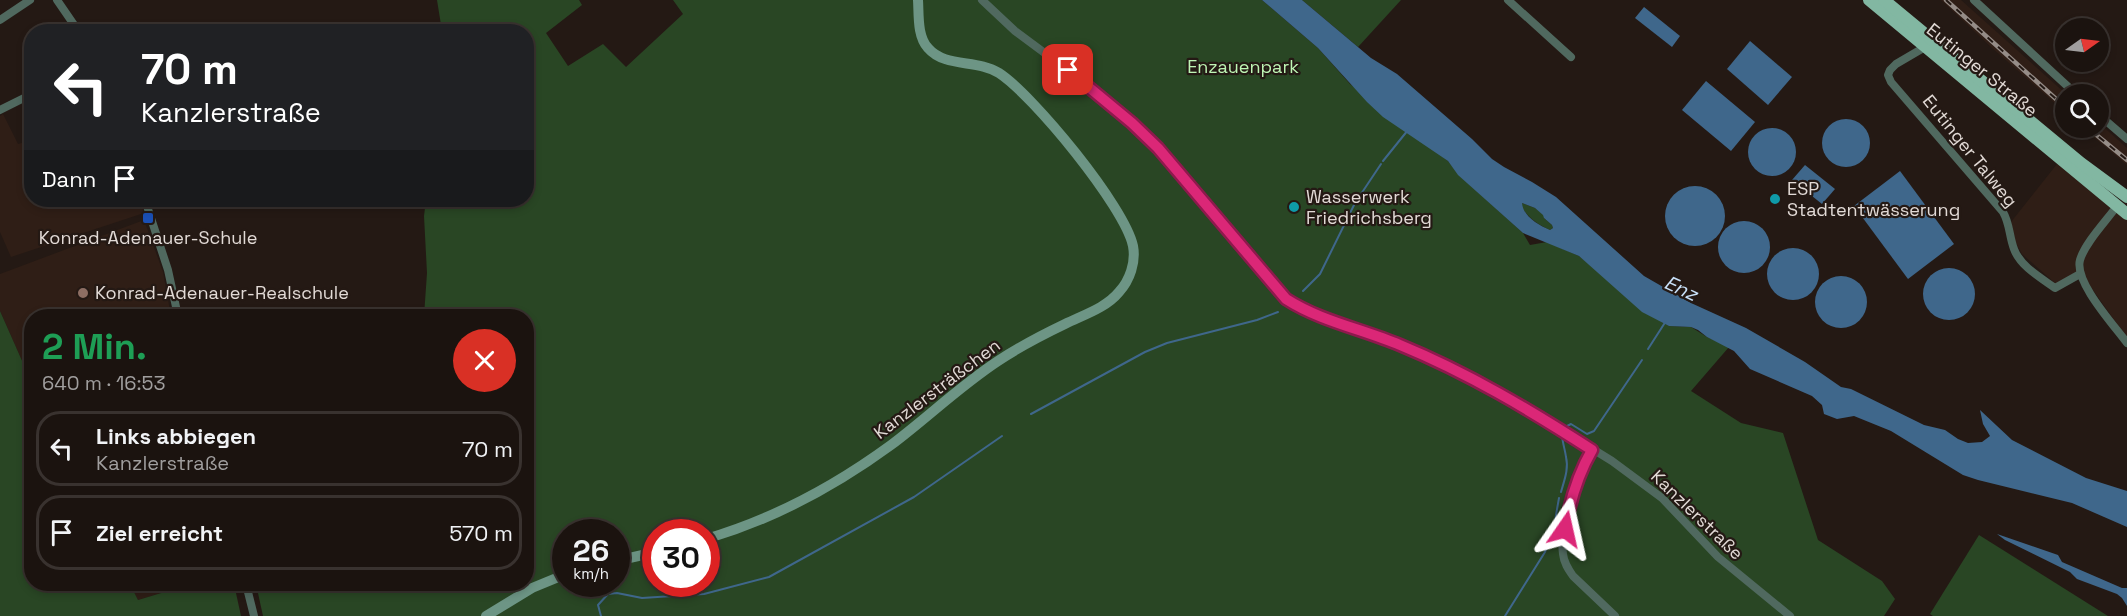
<!DOCTYPE html>
<html lang="de">
<meta charset="utf-8">
<style>
:root{--surface:#1b130f;--page:#241c18;--text:#f1f3f6;--muted:#a09e9e;--line:#39322f}
body{margin:0;font-family:"Space Grotesk",sans-serif;background:var(--page);color:var(--text);height:100vh;display:flex;flex-direction:column;font-size:22px;white-space:nowrap}
*{box-sizing:border-box;margin:0}
p{font-size:20px;color:var(--muted)}
.icon{flex:none;width:33px;height:33px;fill:none;stroke:currentColor;stroke-width:2;stroke-linecap:round;stroke-linejoin:round}
.map{position:relative;flex:1;overflow:hidden}
.panel{position:absolute;left:24px;top:309px;width:510px;height:282px;display:flex;flex-direction:column;background:var(--surface);border-radius:24px;box-shadow:0 3px 9px #0003,0 0 0 2px var(--line)}
.panel>*{flex:none}
.guide{position:absolute;left:24px;top:24px;width:510px;height:183px;border-radius:24px;box-shadow:0 3px 9px #0003,0 0 0 2px var(--line);background:#202124;color:#fff;overflow:hidden}
.needle{width:39px;rotate:76deg}
.tools{position:absolute;left:2055px;top:18px;display:grid;gap:12px}
.tools a{display:grid;place-items:center;width:54px;height:54px;border-radius:50%;background:var(--surface);box-shadow:0 3px 9px #0003,0 0 0 2px var(--line);font-size:30px}
.speed{position:absolute;left:552px;top:519px;display:flex;gap:12px;font-size:30px;font-weight:700;text-align:center}
.speed>*{display:grid;place-content:center;width:78px;height:78px;border-radius:50%;background:var(--surface);box-shadow:0 3px 9px #0003,0 0 0 2px var(--line);line-height:1}
.speed small{font-size:15px;font-weight:400}
.speed .limit{border:9px solid #d22;background:#fff;color:#111}
.pin{position:absolute;display:grid;place-items:center;width:51px;height:51px;color:#fff;margin:-26px;border-radius:12px;box-shadow:0 3px 9px #0006}
.me{position:absolute;width:66px;margin:-33px;rotate:11deg;stroke-linejoin:round;filter:drop-shadow(0 0 4px #0008)}
.turn{display:flex;align-items:center;gap:21px;height:126px;padding:0 18px;font-size:27px}
.turn .icon{width:78px;height:78px;stroke-width:2.5}
.turn b{display:block;font-size:42px;line-height:51px}
.then{display:flex;align-items:center;height:57px;padding:0 18px;background:#0003;gap:12px;font-size:22px}
.round{display:grid;place-items:center;flex:none;width:63px;height:63px;border-radius:32px;background:var(--page)}
.head{display:flex;align-items:center;justify-content:space-between;height:102px;padding:0 18px}
h1{font-size:36px;font-weight:800;line-height:45px;color:#1e9e55}
ul{padding:0;list-style:none}
li{display:flex;align-items:center;gap:18px;height:75px;margin:0 12px 9px;padding:0 6px;border:3px solid var(--line);border-radius:24px}
li div{flex:1}
li b{display:block;font-size:22px}
li em{font-style:normal}
.map>svg:first-child{display:block}
.built{fill:#2f1e16}
.green{fill:#294624;fill-rule:evenodd}
.water{fill:#3f678b;fill-rule:evenodd}
.lines{fill:none;stroke-linecap:round;stroke-linejoin:round}
.stream{stroke:#3f678b;stroke-width:2}
.minor{stroke:#50695f;stroke-width:8}
.secondary{stroke:#6d9585;stroke-width:10}
.primary{stroke:#82b7a2;stroke-width:12}
.rail-casing{stroke:#958c87;stroke-width:4.5}
.rail{stroke:#241914;stroke-width:2;stroke-dasharray:7;stroke-linecap:butt}
.route-casing{stroke:#8e194d;stroke-width:15}
.route{stroke:#db2777;stroke-width:10}
.culture-dot{fill:#0f9aa8;stroke:#241914;stroke-width:2}
.transit-dot{fill:#1a4fb4;stroke:#241914;stroke-width:2}
.education-dot{fill:#8d6e63;stroke:#241914;stroke-width:2}
.labels{text-anchor:middle;stroke-width:4.5;stroke-linejoin:round;paint-order:stroke}
.park-label{font-size:18px;fill:#bef5b4;stroke:#241914}
.street-label{font-size:18px;fill:#e2dad6;stroke:#241914}
.poi-label{font-size:18px;fill:#e2dad6;stroke:#241914;text-anchor:start}
.water-label{font-size:20px;font-style:italic;fill:#c9e1f9;stroke:#241914}
</style>
<div class="map">
<svg width="2127" height="616" viewBox="0 0 2127 616">
<rect width="100%" height="100%" fill="#241914"/>
<!-- built -->
<g class="built">
<polygon points="1941,0 1961,0 2066,94 2065,112 1991,47"/>
<polygon points="3,114 18,144 31,140 32,200 140,200 144,213 11,257 0,232 0,116"/>
<polygon points="2099,123 2127,148 2127,165 2083,128 2098,128"/>
<polygon points="2057,164 2127,219 2127,338 2088,283 2077,272 2056,284 2022,254 2015,241 2011,222"/>
<polygon points="144,220 163,272 171,316 32,316 31,381 0,311 0,274"/>
<polygon points="130,584 191,584 138,600"/>
</g>
<!-- green -->
<g class="green">
<path d="M437 0H579L582 5 546 33 568 66 603 44 626 67 683 14 673 0H1262L1318 48 1350 84 1448 161 1459 175 1523 233 1530 245 1547 242 1579 256 1661 321 1669 326 1691 327 1707 337 1729 347 1691 391 1741 423 1783 433 1818 540 1882 581 1895 599 1884 616H263L256 584H526V316H424L427 273 424 216 426 200H526V32L442 31ZM566 532H616V584H566ZM656 532H706V584H656Z"/>
<polygon points="1302,0 1401,0 1358,47"/>
<path d="M1522 203 1535 208 1544 215V218L1552 225 1553 228 1550 230C1538 225 1528 218 1521 206Z"/>
<polygon points="0,311 31,381 32,584 130,584 138,600 191,584 234,584 241,616 0,616"/>
<polygon points="1979,535 2108,616 1933,616 1930,614"/>
</g>
<!-- water -->
<g class="water">
<path d="M1262 0H1302L1371 58 1397 74 1472 139 1492 159 1504 167 1532 182 1556 197 1644 276 1691 303 1746 328 1805 362 1841 387 1851 389 1924 425 1945 430 1958 439 1968 443 1982 442 1990 436 1983 424 1980 410 2012 440 2086 478 2127 491V527L2072 503 1978 480 1963 475 1891 431 1854 416 1837 419 1824 414 1822 405 1812 396 1750 369 1734 351 1707 337 1698 330 1691 327 1669 326 1642 312 1579 256 1523 233 1458 175 1448 161 1383 117 1367 102 1318 48ZM1522 203 1535 208 1543 215 1544 218 1552 225 1553 228 1550 230C1538 225 1523 216 1522 203Z"/>
<polygon points="1644,7 1680,36 1672,47 1635,18"/>
<polygon points="1750,41 1792,77 1768,105 1727,69"/>
<polygon points="1706,81 1755,122 1731,151 1682,110"/>
<circle cx="1846" cy="143" r="24"/>
<circle cx="1772" cy="152" r="24"/>
<polygon points="1805,165 1835,189 1822,204 1792,180"/>
<polygon points="1900,171 1954,244 1908,279 1854,206"/>
<circle cx="1695" cy="216" r="30"/>
<circle cx="1744" cy="247" r="26"/>
<circle cx="1793" cy="274" r="26"/>
<circle cx="1949" cy="294" r="26"/>
<circle cx="1841" cy="302" r="26"/>
<polygon points="1997,534 2058,555 2062,562 2122,588 2127,588 2127,606 2122,598 2117,594 2077,579 2070,572 2005,540"/>
</g>
<g class="lines">
<!-- stream -->
<g class="stream">
<polyline points="1383,161 1408,130"/>
<polyline points="1359,197 1381,164"/>
<polyline points="1303,291 1320,274 1356,201"/>
<polyline points="1648,349 1666,321"/>
<polyline points="1031,414 1145,352 1167,343 1257,320 1278,312"/>
<polyline points="1565,427 1571,424 1587,434 1594,431 1642,360"/>
<path d="M1561 492C1564 481 1569 469 1566 457 1565 449 1562 442 1562 433"/>
<polyline points="601,616 598,605 608,594 617,593 642,598 704,594 769,577 914,497 1002,436"/>
<polyline points="1505,616 1545,552 1553,532 1559,498"/>
</g>
<!-- minor -->
<g class="minor">
<polyline points="57,0 79,32"/>
<polyline points="982,0 1015,31 1085,83 1132,123 1158,148 1286,299 1299,307 1401,346 1472,378 1515,401 1612,461 1662,498 1718,557 1790,616"/>
<polyline points="1508,0 1571,57"/>
<polyline points="1974,0 2076,94"/>
<polyline points="0,20 30,0"/>
<path d="M1925 47 1896 64 1890 70 1888 75 1891 82 2003 212C2010 224 2009 236 2014 249 2020 266 2041 278 2055 288L2080 274"/>
<polyline points="0,110 32,94"/>
<polyline points="2098,114 2127,139"/>
<polyline points="145,200 168,270 178,316"/>
<path d="M2117 206C2106 221 2085 243 2080 260 2074 282 2114 325 2127 343"/>
<path d="M1592 450C1578 474 1559 526 1563 554 1564 563 1568 569 1573 576L1615 616"/>
<polyline points="246,584 254,616"/>
</g>
<!-- secondary -->
<g class="secondary">
<path d="M706 539C774 519 835 486 891 445 927 418 960 386 998 361 1019 347 1042 335 1065 324 1083 315 1106 308 1119 292 1130 280 1136 262 1133 246 1125 207 1033 95 999 73 977 59 945 68 928 48 917 36 919 15 918 0"/>
<polyline points="616,561 656,552"/>
<polyline points="486,616 532,588 566,574"/>
</g>
<!-- primary -->
<g class="primary">
<polyline points="1869,0 2127,214"/>
<polyline points="1884,0 2081,163 2127,197"/>
</g>
<!-- rail casing -->
<g class="rail-casing">
<g id="rail">
<polyline points="1946,0 2066,108"/>
<polyline points="2088,128 2127,160"/>
</g>
</g>
<!-- rail -->
<use href="#rail" class="rail"/>
</g>
<g class="lines">
<!-- route casing -->
<g class="route-casing">
<path id="route" d="M1068 70 1132 123 1158 148 1286 299C1320 321 1362 329 1400 345 1468 373 1530 410 1592 450 1578 474 1570 501 1565 529"/>
</g>
<!-- route -->
<use href="#route" class="route"/>
</g>
<!-- markers -->
<g class="culture-dot">
<circle cx="1775" cy="199" r="6"/>
<circle cx="1294" cy="207" r="6"/>
</g>
<rect class="transit-dot" x="142" y="212" width="12" height="12" rx="3"/>
<circle class="education-dot" cx="83" cy="293" r="6"/>
<g class="labels">
<!-- park labels -->
<g class="park-label">
<text x="1243" y="73">Enzauenpark</text>
</g>
<!-- street labels -->
<g class="street-label">
<text transform="translate(1982 70) rotate(39)" y="6">Eutinger Straße</text>
<text transform="translate(1970 151) rotate(51)" y="6">Eutinger Talweg</text>
<text transform="translate(937 389) rotate(-37)" y="6">Kanzlersträßchen</text>
<text transform="translate(1697 515) rotate(44)" y="6">Kanzlerstraße</text>
</g>
<!-- poi labels -->
<g class="poi-label">
<text x="1787" y="195">ESP<tspan x="1787" dy="21">Stadtentwässerung</tspan></text>
<text x="1306" y="203">Wasserwerk<tspan x="1306" dy="21">Friedrichsberg</tspan></text>
<text x="148" y="244" text-anchor="middle">Konrad-Adenauer-Schule</text>
<text x="95" y="299">Konrad-Adenauer-Realschule</text>
</g>
<!-- water labels -->
<g class="water-label">
<text transform="translate(1681 288) rotate(25)" y="7">Enz</text>
</g>
</g>
</svg>
<div class="tools">
<a><svg class="needle" viewBox="-14 -14 28 28"><path d="M0-13l5 13h-10z" fill="#e53935"/><path d="M0 13l5-13h-10z" fill="#a09e9e"/></svg></a>
<a><svg class="icon" aria-label="search" viewBox="0 0 24 24"><circle cx="10" cy="10" r="6"/><path d="M15 15l6 6"/></svg></a>
</div>
<div class="speed"><div>26<small>km/h</small></div><div class="limit">30</div></div>
<div class="pin" style="left:1068px;top:70px;background:#d93025"><svg class="icon" aria-label="arrive" viewBox="0 0 24 24"><path d="M6 21V4h12l-3 4 3 4H6"/></svg></div>
<svg class="me" style="left:1565px;top:529px" viewBox="-20 -20 40 40"><path d="M0-17L14 15 0 8-14 15z" fill="#db2777" stroke="#fff" stroke-width="4"/></svg>
<div class="guide">
<div class="turn"><svg class="icon" aria-label="left" viewBox="0 0 24 24"><path d="M17 20v-9H6M10 6l-5 5 5 5"/></svg><div><b>70 m</b>Kanzlerstraße</div></div>
<div class="then">Dann<svg class="icon" aria-label="arrive" viewBox="0 0 24 24"><path d="M6 21V4h12l-3 4 3 4H6"/></svg></div>
</div>
<section class="panel">
<div class="head"><div><h1>2 Min.</h1><p>640 m · 16:53</p></div><a class="round" style="background:#d93025;color:#fff"><svg class="icon" aria-label="close" viewBox="0 0 24 24"><path d="M6 6l12 12M18 6L6 18"/></svg></a></div>
<ul>
<li><svg class="icon" aria-label="left" viewBox="0 0 24 24"><path d="M17 20v-9H6M10 6l-5 5 5 5"/></svg><div><b>Links abbiegen</b><p>Kanzlerstraße</p></div><em>70 m</em></li>
<li><svg class="icon" aria-label="arrive" viewBox="0 0 24 24"><path d="M6 21V4h12l-3 4 3 4H6"/></svg><div><b>Ziel erreicht</b></div><em>570 m</em></li>
</ul>
</section>
</div>
